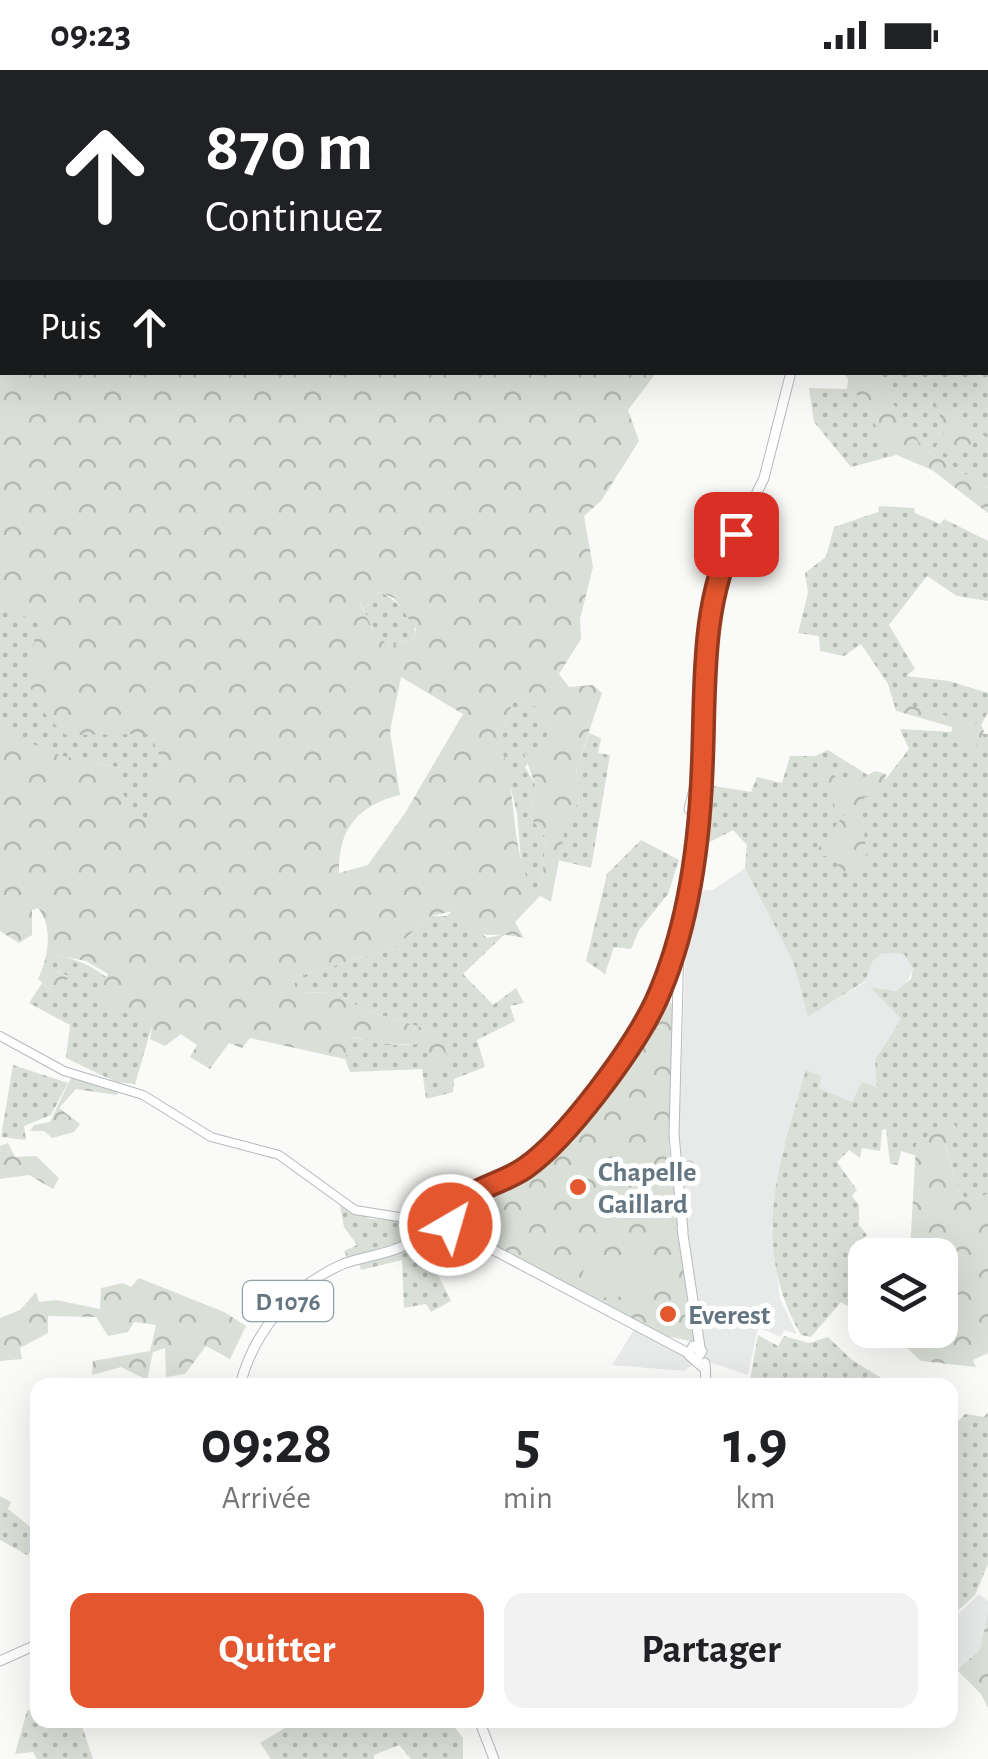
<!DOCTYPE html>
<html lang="fr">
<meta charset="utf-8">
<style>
:root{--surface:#fff;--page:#f2f2f2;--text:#202124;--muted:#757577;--accent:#e4572e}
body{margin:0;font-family:"Alegreya Sans",sans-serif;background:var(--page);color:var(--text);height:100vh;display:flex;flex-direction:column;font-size:38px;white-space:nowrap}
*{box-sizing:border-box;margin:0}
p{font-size:32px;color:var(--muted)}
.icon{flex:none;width:55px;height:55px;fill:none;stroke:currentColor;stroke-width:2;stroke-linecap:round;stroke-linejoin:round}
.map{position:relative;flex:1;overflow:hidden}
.drawer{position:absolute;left:30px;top:1308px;width:928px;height:350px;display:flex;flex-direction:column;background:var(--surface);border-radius:20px;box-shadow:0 10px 40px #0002}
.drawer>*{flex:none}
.hud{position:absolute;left:0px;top:0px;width:990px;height:305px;box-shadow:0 10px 40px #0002;background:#202124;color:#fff;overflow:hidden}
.buttons{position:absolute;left:848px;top:1168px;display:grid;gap:20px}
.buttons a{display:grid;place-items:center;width:110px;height:110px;border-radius:20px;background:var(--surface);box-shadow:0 10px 40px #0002;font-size:50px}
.pin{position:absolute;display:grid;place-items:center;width:85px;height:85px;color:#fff;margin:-42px;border-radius:20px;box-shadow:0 5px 15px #0006}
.me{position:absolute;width:110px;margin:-55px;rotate:38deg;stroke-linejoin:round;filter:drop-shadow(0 0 8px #0008)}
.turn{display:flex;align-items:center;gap:35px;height:210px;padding:0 40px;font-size:45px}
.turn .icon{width:130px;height:130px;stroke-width:2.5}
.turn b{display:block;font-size:70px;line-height:85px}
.then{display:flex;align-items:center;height:95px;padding:0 40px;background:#0003;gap:20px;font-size:38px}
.eta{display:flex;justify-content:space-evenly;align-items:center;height:170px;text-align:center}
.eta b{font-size:60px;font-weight:700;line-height:70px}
.primary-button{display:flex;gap:20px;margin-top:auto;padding:20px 40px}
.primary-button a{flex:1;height:115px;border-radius:20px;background:var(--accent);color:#fff;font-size:40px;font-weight:700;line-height:115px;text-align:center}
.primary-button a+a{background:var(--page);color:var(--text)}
.status{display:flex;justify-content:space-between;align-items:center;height:70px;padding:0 50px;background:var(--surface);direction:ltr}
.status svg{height:28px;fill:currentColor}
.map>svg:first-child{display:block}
.built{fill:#e8e9e9}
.grass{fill:url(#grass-dots)}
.forest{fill:url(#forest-crowns);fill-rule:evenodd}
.pitch{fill:#dadfd7}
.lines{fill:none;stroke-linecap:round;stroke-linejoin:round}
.secondary-casing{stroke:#b3babf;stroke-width:10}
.primary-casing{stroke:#b5babe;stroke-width:11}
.secondary{stroke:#fff;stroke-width:8}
.primary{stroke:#fff;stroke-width:9}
.route-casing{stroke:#94391e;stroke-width:25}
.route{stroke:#e4572e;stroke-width:18}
.poi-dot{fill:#e4572e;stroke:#fff;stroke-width:4}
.labels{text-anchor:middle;stroke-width:10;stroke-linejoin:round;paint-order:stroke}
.shield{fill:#fff;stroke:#939fa8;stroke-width:2.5}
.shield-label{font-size:25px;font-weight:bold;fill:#657683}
.poi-label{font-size:28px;font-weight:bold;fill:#657683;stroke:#fff;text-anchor:start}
</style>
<div class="status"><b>09:23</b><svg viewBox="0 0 49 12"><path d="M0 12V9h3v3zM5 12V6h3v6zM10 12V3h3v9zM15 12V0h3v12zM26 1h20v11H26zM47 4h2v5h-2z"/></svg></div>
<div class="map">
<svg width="988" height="1689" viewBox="0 0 988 1689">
<defs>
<pattern id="grass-dots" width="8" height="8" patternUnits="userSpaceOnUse" patternTransform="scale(2.5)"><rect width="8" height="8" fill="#dadfd7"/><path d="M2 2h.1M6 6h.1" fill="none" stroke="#b4b9b4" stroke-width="1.8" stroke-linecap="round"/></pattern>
<pattern id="forest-crowns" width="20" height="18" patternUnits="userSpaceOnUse" patternTransform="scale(2.5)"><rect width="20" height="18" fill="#dadfd7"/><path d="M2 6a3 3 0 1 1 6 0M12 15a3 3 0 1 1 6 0" fill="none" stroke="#b4b9b4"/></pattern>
</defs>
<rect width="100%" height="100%" fill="#fafaf8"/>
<!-- built -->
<g class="built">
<polygon points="745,798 793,890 808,947 865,912 873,891 883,883 904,884 913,899 905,917 895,921 872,917 901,949 875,990 878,1019 853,1033 819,1018 784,1076 772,1157 780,1229 797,1264 784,1260 781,1267 758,1257 748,1305 706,1291 678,1088 687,847 697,835 698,821 713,820"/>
<polygon points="635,1258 683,1284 692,1295 684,1301 612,1295"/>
<polygon points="979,1524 988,1531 988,1604 960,1599 950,1590 950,1552"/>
</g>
<!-- grass -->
<g class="grass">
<polygon points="988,292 988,418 923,378 851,397 814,352 809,318 847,319 849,303 988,302"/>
<polygon points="879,436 914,438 915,443 940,454 944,449 988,471 988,531 957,526 927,506 889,555 915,599 906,606 949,611 988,623 988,642 981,655 896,641 888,614 861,574 844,586 820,581 819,566 798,563 808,523 805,503 826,487 834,457 878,442"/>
<path d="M380 522C396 529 417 550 416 568L394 575 378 569 360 532Z"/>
<path d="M0 541 41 549 151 664 165 701 147 755 121 722V698C85 690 11 686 0 642 0 612 0 571 0 541Z"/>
<polygon points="520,627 536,637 552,658 525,697 535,714 530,746 546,768 542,810 535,822 522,802 517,743 499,672 512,634"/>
<path d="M900 659 988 664V1124L970 1131 959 1123 945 1073 917 1086 901 1081 898 1095 890 1094 886 1059 882 1060 880 1081 862 1078 860 1088 849 1080 837 1092 857 1120 852 1126 859 1135V1155L867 1165 859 1172 867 1185 865 1234 854 1227 847 1236 841 1232 811 1267 801 1265C749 1175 779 1093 806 1000L821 1006 819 1018 852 1032 862 1012 877 1018 875 990 901 949 870 917 896 921 911 909 913 899 904 884 883 883 873 891 865 911 808 947 793 891 745 798 747 775 733 760 704 775 708 715 751 722 757 707 782 713 790 686H815L828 680 882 714 909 679Z"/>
<polygon points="589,663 601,668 598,683 610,685 591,798 558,790 565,758 580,728 576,700"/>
<polygon points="641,770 679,790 668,824 639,860 631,879 614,877 605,904 586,891 607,804"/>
<path d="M453 840 487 868 505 864 463 904 493 935 516 918 524 933 510 936 515 951 477 970 485 997 454 1009 453 1022 426 1029 422 999 350 1002 345 989 351 967C381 974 414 983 440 963L364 940 337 922 296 923 293 908 394 878 431 846H447Z"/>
<path d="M55 885C103 893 122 921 152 956L135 1014 116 1012 66 988 70 955 29 933 42 913 54 923 68 906 52 899Z"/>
<polygon points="13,995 68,1013 51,1045 24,1056 26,1070 1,1067"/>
<polygon points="482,1125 484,1127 500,1179 455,1156 454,1148"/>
<polygon points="340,1136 371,1149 419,1151 421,1160 407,1170 348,1189 344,1181 357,1175 344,1157"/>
<polygon points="445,1164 493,1182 433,1195 451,1231 431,1242 426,1234 404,1238 402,1190 361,1200 359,1192 411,1179 433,1165"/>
<polygon points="758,1265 778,1276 784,1266 809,1273 828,1267 852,1290 893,1315 749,1315"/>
<polygon points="988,1342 988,1494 975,1525 950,1548 950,1349 956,1353 965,1344 984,1347"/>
<polygon points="0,1426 11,1432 8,1439 37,1462 37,1477 27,1485 0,1470"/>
<polygon points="35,1638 38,1650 80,1650 93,1689 37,1689 33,1682 15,1684 27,1641"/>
<polygon points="288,1650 449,1650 463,1668 463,1689 411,1689 399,1675 374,1685 374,1689 271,1689 260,1673 290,1655"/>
</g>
<!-- forest -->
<g class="forest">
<path d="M0 0 66 2H2V302L656 303 628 340 639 371 601 431 584 446 593 497 580 549 581 569 559 604 569 617 593 615 602 623 576 700 580 728 565 759 551 832 540 826 515 852 524 868C482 858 489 878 453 841L431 846 394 878 293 908 297 923 337 922 364 940 440 963 450 994 432 998 425 974 384 975 352 967 345 989 250 968 242 978 229 973 210 999 190 987 197 975 181 964 165 976 150 969 152 956 96 928 108 904 86 891 55 885 52 899 69 907 54 923 38 909C48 889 54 857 38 838L32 840V865L19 873 0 861V643C29 686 73 688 121 698V722L147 754 150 708 165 701 151 664 66 665C19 623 25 606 40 550L0 541ZM380 522 394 528 416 559V568L394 575 378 569 360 533ZM401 607 463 644 405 743 368 795 339 803C338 759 358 735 400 725L390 661ZM520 627 536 637 552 658 531 688 523 681 535 714 530 746 546 768 542 810 535 822C508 783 519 719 499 672L512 634Z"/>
<polygon points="844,303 873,303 923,378 988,418 988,443 932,400 892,383"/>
<path d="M920 303 954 342 986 367 988 378 975 371 952 387 935 378 946 360C936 339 934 321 920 303Z"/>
<polygon points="903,634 981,655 984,661 974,681 951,670 952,657 900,642"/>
<polygon points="827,700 848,716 875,701 886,704 883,725 865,726 862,734 867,795 841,802 835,788 814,784 844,745 835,739 833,724 820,706"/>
<polygon points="664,923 675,939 669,1076 695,1272 661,1265 500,1180 484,1127 488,1118 544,1088 627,986"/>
<polygon points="72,1006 119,1018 117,1025 76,1019 59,1038 80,1054 74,1062 52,1068 44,1061 30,1061 34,1055 50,1052"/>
<polygon points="951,1049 961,1065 945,1074 959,1123 970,1131 988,1124 988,1283 973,1290 976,1297 921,1291 892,1264 892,1260 940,1260 940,1185 910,1185 910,1181 916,1074"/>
<polygon points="8,1073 15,1087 36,1086 59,1108 53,1119 29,1105 0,1109 0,1076"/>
<polygon points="139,1208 224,1242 246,1256 230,1289 206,1276 185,1304 166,1307 165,1278 153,1282 147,1310 121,1297 92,1305 93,1291 150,1281 156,1255 134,1252 128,1262 108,1266 96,1247 48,1246 48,1263 20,1278 22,1289 0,1291 0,1248 20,1240 36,1222 39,1232 56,1230 100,1239 101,1218 123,1213 131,1217"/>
<polygon points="988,1544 988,1638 981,1624 957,1600 980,1580"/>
</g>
<!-- pitch -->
<polygon class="pitch" points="645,1187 651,1213 638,1226 595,1228 581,1216 585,1190"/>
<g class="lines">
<!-- secondary casing -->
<g class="secondary-casing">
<polyline id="secondary" points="0,966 64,1001 143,1025 211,1067 279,1085 355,1140 424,1151"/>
</g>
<!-- primary casing -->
<g class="primary-casing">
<g id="primary">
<polyline points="813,0 813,2"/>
<polyline points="689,739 695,715"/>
<polyline points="679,875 674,1065 683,1161"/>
<polyline points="672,884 695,767 715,509 764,408 791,302"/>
<polyline points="680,1111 689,1096"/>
<polyline points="443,1138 474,1119 517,1103 546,1079 632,975 656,932 673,881"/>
<polyline points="449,1152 434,1161 426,1155 424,1146 430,1138 443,1138 452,1158 688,1283"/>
<polyline points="682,1158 700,1277"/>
<polyline points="697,1289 702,1281 693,1276 689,1285 705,1299"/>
<polyline points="705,1293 706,1315"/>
<path d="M240 1315C254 1261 292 1216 343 1194 369 1184 414 1183 426 1155"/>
<polyline points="0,1591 38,1574"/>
<polyline points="479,1650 494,1689"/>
</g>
</g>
<!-- secondary -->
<use href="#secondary" class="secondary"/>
<!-- primary -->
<use href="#primary" class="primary"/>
</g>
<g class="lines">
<!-- route casing -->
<g class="route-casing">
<path id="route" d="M450 1155 448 1145C468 1117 499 1116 525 1098 567 1069 634 978 656 931 688 860 699 779 702 702 706 622 699 535 736 464"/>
</g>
<!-- route -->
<use href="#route" class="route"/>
</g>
<!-- markers -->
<g class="poi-dot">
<circle cx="578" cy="1117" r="10"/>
<circle cx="668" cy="1244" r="10"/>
</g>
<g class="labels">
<!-- shield labels -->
<rect class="shield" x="243" y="1211" width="90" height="40" rx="8"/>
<g class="shield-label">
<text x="288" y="1240">D 1076</text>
</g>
<!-- poi labels -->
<g class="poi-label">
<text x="598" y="1111">Chapelle<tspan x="598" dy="32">Gaillard</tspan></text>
<text x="688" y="1254">Everest</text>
</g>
</g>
</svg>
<div class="buttons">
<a><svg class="icon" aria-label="layers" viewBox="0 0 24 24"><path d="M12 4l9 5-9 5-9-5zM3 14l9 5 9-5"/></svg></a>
</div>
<div class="pin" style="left:736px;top:464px;background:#d93025"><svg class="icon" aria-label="arrive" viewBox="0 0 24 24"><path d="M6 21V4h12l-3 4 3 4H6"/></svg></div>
<svg class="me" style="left:450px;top:1155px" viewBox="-20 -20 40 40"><circle r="17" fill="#e4572e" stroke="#fff" stroke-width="3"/><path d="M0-11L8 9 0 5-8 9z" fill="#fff"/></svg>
<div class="hud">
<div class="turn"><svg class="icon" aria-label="ahead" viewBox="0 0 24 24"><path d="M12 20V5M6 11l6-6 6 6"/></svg><div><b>870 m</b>Continuez</div></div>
<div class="then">Puis<svg class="icon" aria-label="ahead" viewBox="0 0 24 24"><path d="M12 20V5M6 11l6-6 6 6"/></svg></div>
</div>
<section class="drawer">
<div class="eta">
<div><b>09:28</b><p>Arrivée</p></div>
<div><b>5</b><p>min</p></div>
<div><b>1.9</b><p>km</p></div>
</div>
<div class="primary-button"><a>Quitter</a><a>Partager</a></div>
</section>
</div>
